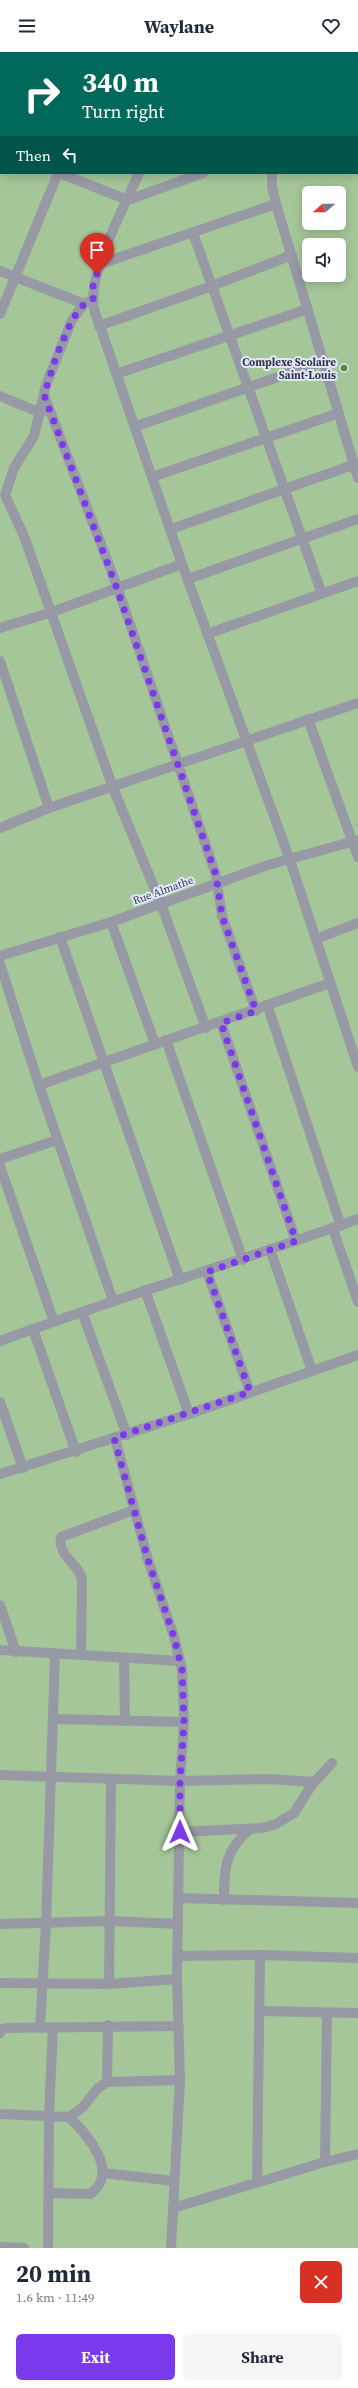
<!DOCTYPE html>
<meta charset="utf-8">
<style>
:root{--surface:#fff;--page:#f6f6f7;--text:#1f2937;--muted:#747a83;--accent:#7c3aed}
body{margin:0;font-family:"Source Serif 4",serif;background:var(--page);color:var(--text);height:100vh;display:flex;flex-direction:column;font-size:15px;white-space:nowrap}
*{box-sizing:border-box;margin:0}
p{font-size:13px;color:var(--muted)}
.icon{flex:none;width:22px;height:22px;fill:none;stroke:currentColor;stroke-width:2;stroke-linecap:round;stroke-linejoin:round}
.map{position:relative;height:2196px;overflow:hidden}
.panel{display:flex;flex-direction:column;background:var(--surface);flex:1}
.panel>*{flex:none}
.top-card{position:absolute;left:0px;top:0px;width:358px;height:122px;box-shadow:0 2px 10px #0003;background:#00695c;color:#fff;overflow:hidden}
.needle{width:26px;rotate:249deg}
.buttons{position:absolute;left:302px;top:134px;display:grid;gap:8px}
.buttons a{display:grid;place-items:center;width:44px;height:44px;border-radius:6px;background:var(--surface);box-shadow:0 2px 10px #0003;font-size:20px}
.pin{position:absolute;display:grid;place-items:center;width:34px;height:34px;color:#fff;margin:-41px -17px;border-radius:50% 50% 50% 0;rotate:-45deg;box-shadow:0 0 4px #0007}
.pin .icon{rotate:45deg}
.me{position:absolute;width:44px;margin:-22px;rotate:0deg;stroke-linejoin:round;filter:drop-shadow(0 0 3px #0008)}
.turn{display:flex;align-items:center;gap:14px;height:84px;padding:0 16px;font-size:18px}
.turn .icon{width:52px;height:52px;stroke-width:2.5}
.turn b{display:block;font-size:28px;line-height:34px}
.then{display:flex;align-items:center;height:38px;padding:0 16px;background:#0003;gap:8px;font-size:15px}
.round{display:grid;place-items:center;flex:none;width:42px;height:42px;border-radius:6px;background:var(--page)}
.head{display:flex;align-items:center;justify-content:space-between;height:68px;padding:0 16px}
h1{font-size:24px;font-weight:700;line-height:30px}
.cta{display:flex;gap:8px;margin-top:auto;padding:8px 16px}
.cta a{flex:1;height:46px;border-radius:6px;background:var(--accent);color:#fff;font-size:16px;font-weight:700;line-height:46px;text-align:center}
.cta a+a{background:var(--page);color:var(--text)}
header{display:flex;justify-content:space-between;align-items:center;height:52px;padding:0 16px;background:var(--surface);font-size:18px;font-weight:700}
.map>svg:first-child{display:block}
.green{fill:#a5c699;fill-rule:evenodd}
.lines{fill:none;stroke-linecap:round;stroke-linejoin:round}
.minor{stroke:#979aa4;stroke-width:10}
.route{stroke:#7c3aed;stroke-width:7;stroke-dasharray:0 12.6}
.poi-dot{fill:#4d8e30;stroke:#e1e7ff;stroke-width:1.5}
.labels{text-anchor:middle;stroke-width:4;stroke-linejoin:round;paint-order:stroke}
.poi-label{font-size:11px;font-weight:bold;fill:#363942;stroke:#e1e7ff;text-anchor:end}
.street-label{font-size:11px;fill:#363942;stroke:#e1e7ff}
</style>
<header><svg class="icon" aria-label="menu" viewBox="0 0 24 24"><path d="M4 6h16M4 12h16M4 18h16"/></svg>Waylane<svg class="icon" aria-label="heart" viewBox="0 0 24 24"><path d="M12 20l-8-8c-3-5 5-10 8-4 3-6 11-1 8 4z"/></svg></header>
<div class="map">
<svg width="358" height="2196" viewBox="0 0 358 2196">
<rect width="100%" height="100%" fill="#e1e7ff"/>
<!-- green -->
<path class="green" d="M0 0H358V2196H0ZM1 1H357V121H1ZM309 141H339V171H309ZM309 193H339V223H309Z"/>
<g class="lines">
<!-- minor -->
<g class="minor">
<polyline points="16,0 19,1"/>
<polyline points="253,0 254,1"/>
<polyline points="31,1 31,0"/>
<polyline points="108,1 108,0"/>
<polyline points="190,1 191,0"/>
<polyline points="329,1 330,0"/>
<polyline points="357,67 358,67"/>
<polyline points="0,78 1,75"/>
<polyline points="0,98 1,98"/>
<polyline points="357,117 358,117"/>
<polyline points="59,121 128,148 203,121"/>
<path d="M139 121C124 157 87 220 94 257L182 512 290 808 358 1015"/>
<polyline points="272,121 272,134 276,152 358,426"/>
<polyline points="193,181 322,542"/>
<polyline points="100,212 276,152"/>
<polyline points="0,219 84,252"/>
<polyline points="93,247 84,252 72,268 46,333 34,384 14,416 5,443 24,484 113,736 161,852 206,976"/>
<polyline points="0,262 58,121"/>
<polyline points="99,274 212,234 292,203"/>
<polyline points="116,322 308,257"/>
<polyline points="44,343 117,534 216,823 222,864 256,959"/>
<polyline points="0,344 41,361"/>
<polyline points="134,375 324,309"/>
<polyline points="152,425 339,361"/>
<polyline points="171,477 353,413"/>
<polyline points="188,527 358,467"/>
<polyline points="0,576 52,560 182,512"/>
<polyline points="207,582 358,529"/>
<polyline points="0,609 49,756"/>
<polyline points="308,667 358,805"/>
<polyline points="0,776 49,756 358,651"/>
<polyline points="111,870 155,992"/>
<polyline points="60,885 180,1228"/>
<polyline points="316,887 358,871"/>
<polyline points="0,904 111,870 268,813 358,788"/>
<polyline points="0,912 39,1033 113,1249"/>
<polyline points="268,955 341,1174"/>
<polyline points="221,971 296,1189"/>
<polyline points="166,988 243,1208"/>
<polyline points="39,1033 330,931"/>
<polyline points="0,1107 57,1088"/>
<polyline points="0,1114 54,1270"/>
<polyline points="333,1177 358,1250"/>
<polyline points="270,1197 312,1319"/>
<polyline points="207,1220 250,1340"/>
<polyline points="145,1238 189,1362"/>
<polyline points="82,1260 127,1383"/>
<polyline points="33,1277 76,1400"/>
<path d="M0 1289C118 1245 239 1210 358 1167"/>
<polyline points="0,1350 23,1416"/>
<polyline points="115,1386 148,1508 174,1585 182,1618 184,1670 180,1729 177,1927 180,2028 171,2196"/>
<polyline points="0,1422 189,1362 358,1303"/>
<polyline points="0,1553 16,1600"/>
<polyline points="0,1598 180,1609"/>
<path d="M81 1603 82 1527C78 1511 57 1503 61 1485L134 1458"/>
<polyline points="124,1606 125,1669"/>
<polyline points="53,1667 184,1670"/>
<polyline points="0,1723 180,1729 269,1727 314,1730"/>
<polyline points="180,1780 262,1776 276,1772 294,1761 311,1734 332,1711"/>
<polyline points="179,1846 358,1851"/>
<path d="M224 1848C224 1816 225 1798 250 1777"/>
<polyline points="0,1872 110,1869 178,1872"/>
<polyline points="177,1904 260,1903 358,1906"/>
<polyline points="0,1931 109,1932 177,1927"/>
<polyline points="109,1932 111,1727"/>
<polyline points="259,1959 358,1961"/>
<polyline points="40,1976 46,1872 55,1602"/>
<polyline points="0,1981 2,1977 6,1976 179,1974"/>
<polyline points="107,2030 108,1973"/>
<polyline points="0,2062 69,2065 83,2055 98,2036 107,2030 180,2028"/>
<polyline points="325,2110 327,1961"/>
<polyline points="103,2121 174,2129"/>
<polyline points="257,2130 260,1903"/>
<path d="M49 2141 90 2142C121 2121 87 2082 69 2065"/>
<polyline points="173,2156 325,2110 358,2102"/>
<polyline points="0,2195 24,2196"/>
<polyline points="48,2196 49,2064 53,1976"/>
</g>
</g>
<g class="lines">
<!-- route -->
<polyline class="route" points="97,222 93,234 93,247 84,252 72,268 57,302 44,343 116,534 216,823 222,864 256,959 221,971 296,1189 207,1220 250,1340 114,1386 148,1508 174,1585 182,1618 184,1670 180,1729 180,1780"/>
</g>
<!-- markers -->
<circle class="poi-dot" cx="344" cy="316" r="4"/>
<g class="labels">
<!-- poi labels -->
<g class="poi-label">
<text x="336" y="314">Complexe Scolaire<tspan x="336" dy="13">Saint-Louis</tspan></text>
</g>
<!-- street labels -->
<g class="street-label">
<text transform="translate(163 838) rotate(-20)" y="4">Rue Almathe</text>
</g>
</g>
</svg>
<div class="buttons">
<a><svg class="needle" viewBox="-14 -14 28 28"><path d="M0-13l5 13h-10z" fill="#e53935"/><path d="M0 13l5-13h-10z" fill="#747a83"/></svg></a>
<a><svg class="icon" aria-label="sound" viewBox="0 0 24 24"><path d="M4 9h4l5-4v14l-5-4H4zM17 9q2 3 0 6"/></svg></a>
</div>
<div class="pin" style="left:97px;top:222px;background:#d93025"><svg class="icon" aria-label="arrive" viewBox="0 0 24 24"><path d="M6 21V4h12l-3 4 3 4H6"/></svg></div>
<svg class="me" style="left:180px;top:1780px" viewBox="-20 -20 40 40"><path d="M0-17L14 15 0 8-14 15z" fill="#7c3aed" stroke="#fff" stroke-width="4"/></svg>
<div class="top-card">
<div class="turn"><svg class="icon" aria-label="right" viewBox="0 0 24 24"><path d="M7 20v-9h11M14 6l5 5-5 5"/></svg><div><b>340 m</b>Turn right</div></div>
<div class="then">Then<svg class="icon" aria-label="left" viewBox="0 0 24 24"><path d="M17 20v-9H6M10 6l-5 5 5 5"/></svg></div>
</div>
</div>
<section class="panel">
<div class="head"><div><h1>20 min</h1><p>1.6 km · 11:49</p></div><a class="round" style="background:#d93025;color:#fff"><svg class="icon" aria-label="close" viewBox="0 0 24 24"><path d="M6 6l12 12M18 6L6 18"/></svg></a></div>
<div class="cta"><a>Exit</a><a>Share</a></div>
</section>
